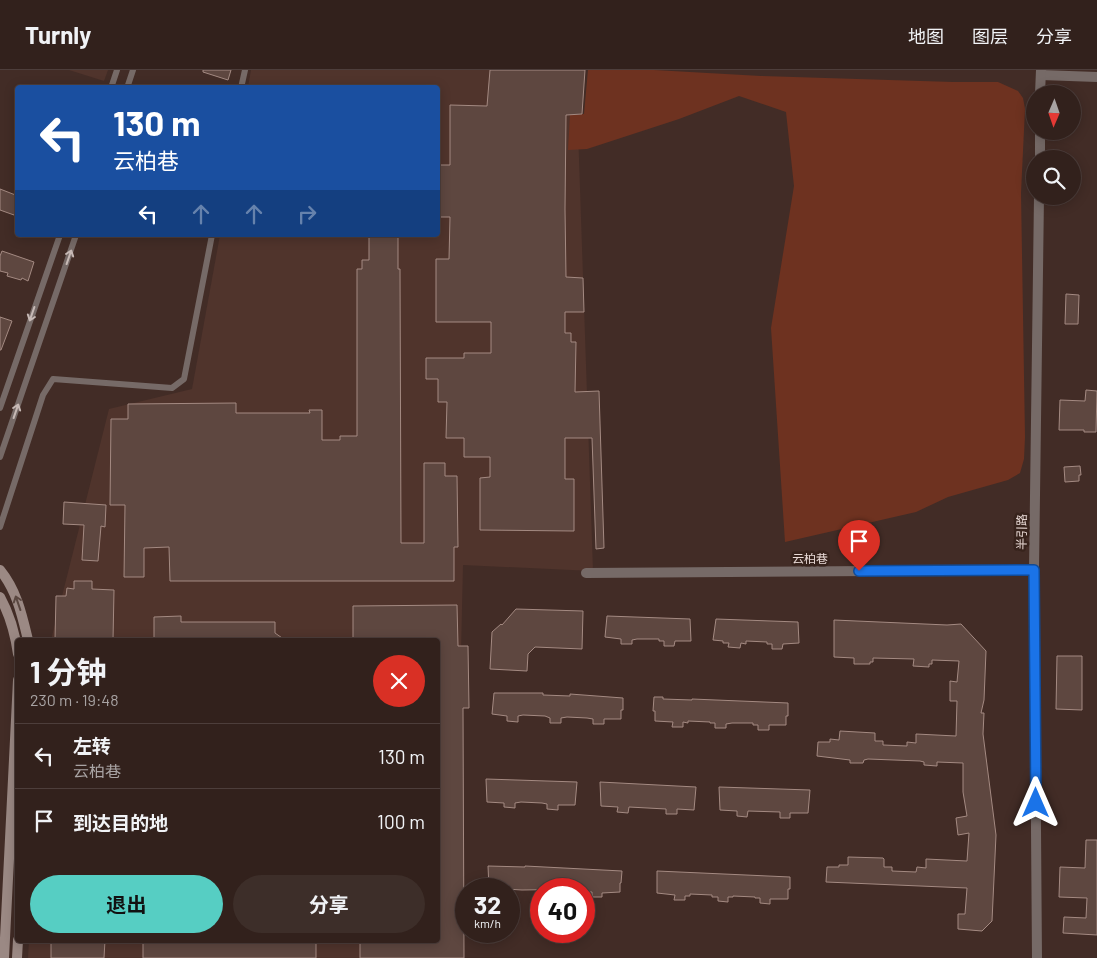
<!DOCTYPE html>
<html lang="zh">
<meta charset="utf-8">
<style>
:root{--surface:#32211c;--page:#3d2e29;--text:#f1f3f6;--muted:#a8a3a3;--line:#4d3e3b;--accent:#56cec3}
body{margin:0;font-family:Barlow,"Noto Sans SC",sans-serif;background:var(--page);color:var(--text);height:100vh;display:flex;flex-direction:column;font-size:19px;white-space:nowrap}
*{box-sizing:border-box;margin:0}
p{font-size:16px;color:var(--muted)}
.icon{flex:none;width:28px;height:28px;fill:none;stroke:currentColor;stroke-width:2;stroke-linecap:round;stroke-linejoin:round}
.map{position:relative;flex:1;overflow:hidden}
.side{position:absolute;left:15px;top:568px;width:425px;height:305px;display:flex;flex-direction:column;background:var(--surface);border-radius:5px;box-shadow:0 2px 12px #0003,0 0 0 1px var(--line)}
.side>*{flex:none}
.hud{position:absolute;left:15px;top:15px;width:425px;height:152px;border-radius:5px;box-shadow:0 2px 12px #0003,0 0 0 1px var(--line);background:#1a4fa0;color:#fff;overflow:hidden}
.needle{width:32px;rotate:182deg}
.controls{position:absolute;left:1026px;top:15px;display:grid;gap:10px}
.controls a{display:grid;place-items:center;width:55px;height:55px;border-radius:50%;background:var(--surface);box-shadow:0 2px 12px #0003,0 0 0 1px var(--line);font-size:25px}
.speed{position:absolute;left:455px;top:808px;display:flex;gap:10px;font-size:25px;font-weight:700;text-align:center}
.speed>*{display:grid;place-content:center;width:65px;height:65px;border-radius:50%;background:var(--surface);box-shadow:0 2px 12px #0003,0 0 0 1px var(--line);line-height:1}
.speed small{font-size:12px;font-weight:400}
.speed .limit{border:8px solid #d22;background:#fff;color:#111}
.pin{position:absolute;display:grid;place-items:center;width:42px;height:42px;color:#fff;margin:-51px -21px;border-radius:50% 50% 50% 0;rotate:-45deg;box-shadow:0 0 5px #0007}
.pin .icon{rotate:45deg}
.me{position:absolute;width:55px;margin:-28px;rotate:0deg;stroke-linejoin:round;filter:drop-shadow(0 0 4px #0008)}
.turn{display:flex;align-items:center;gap:18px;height:105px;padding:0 15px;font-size:22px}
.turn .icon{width:65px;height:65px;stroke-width:2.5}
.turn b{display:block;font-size:35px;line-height:42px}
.lanes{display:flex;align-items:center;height:48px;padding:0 15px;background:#0003;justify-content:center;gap:25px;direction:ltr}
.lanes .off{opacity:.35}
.round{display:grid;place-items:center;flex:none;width:52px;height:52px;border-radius:26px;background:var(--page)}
.head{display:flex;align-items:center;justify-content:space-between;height:85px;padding:0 15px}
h1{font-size:30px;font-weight:700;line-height:38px}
.cta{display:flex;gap:10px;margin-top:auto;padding:10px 15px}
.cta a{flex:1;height:58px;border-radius:30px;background:var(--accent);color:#111;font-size:20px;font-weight:700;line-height:58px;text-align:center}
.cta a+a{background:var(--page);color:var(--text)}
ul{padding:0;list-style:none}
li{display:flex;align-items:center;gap:15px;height:65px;padding:0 15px;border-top:1px solid var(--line)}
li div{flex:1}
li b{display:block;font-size:19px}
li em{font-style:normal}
header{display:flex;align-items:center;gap:30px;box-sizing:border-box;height:70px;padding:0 25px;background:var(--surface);border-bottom:1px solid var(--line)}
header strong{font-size:24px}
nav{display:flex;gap:28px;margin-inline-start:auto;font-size:18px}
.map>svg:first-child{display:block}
.built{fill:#50342c}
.green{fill:#6e3220}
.building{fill:#5e4740;stroke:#a48a82}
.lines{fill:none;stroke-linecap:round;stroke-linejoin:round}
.service{stroke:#766a67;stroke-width:6}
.minor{stroke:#766a67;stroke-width:10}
.tertiary{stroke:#766a67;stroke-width:10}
.secondary{stroke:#9b8984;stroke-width:10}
.oneway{stroke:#c7b9b5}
.oneway2{stroke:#5a4740}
.route-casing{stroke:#114b97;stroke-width:12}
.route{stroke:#1a73e8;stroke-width:9}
.labels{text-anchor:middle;stroke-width:5;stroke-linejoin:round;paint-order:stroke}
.street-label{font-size:12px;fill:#eadbd7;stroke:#37231c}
</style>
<header>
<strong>Turnly</strong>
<nav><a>地图</a><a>图层</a><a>分享</a></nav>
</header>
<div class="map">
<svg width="1097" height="888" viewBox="0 0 1097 888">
<rect width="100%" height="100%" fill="#422c26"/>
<!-- built -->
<g class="built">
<polygon points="69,0 108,0 104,11"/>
<polygon points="251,0 576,0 593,501 463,495 454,888 28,888 29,870 438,870 438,570 51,570 109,339 192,319 220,165 438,165 438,18 248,17"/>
</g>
<!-- green -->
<polygon class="green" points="588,0 654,0 761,6 953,12 998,12 1018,21 1023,28 1025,39 1021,123 1025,367 1024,389 1020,403 1008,410 948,427 916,442 785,472 771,258 794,116 786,42 739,26 679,49 587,79 568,80 570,45 584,44"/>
<!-- building -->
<g class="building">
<polygon points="203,0 231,0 228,10 203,2"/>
<polygon points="490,0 585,0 582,44 566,45 565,139 566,207 583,208 584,242 565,242 565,263 571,263 571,272 576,272 575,322 599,321 604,478 596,479 592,368 565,368 565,409 574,409 574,461 480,460 480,408 490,407 490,387 464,387 464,368 446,368 447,332 438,332 438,309 426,309 426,288 464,288 464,283 491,283 491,252 436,252 436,189 449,189 450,147 438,147 439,116 440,95 450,95 450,35 487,36"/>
<polygon points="0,119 18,126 18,143 15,142 14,145 0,140"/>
<polygon points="376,165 398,165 398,199 400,199 401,473 424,473 424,393 445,393 445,406 457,406 458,477 454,477 454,511 170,511 169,477 144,478 144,507 124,507 125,435 110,435 111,349 128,349 128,334 236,333 236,343 310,343 309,340 322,340 322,370 340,370 340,366 357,366 357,199 362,199 362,190 369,190 369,166 376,166"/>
<polygon points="2,181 34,192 28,211 22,208 21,210 7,206 8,203 0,201 0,186"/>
<polygon points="1066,224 1079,225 1078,254 1065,254"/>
<polygon points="0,247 12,251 1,280 0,280"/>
<polygon points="1086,320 1097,321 1096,362 1084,362 1084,360 1059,360 1060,330 1085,331"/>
<polygon points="1080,396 1081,405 1079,405 1079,411 1065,412 1064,397"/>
<polygon points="64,432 106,435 105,457 101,456 98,491 82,490 84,455 63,454"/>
<polygon points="74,511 92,511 92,519 114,520 113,570 55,570 56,526 66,526 67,518 74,519"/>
<polygon points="457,535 458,576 468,576 469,638 463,638 464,888 360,888 360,870 438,870 438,570 353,570 353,536"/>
<polygon points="516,539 583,541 582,579 535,577 528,584 527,601 490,599 492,562 501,554 502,555"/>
<polygon points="181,546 181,552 275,552 275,563 285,570 154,570 154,547"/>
<polygon points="607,546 690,549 691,571 675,571 674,576 664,576 664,571 659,571 659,569 637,569 632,570 632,574 621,574 621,569 605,567"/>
<polygon points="716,549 798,552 799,573 783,574 782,579 772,579 772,574 767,574 767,572 746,571 746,574 741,573 740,578 728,577 729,573 723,573 723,571 713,570"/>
<polygon points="834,550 947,555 961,554 986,581 984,630 981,643 984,643 983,664 996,765 992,851 982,861 958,859 958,844 965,844 967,818 826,812 827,797 839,797 839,795 848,795 848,787 883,788 884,789 884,797 892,797 892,801 916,802 917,797 926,798 926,789 967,791 969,763 958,765 956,748 967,746 963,722 963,693 937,692 937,696 924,695 924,692 920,691 868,689 864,690 863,693 850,693 850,690 817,686 818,672 830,672 830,669 839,670 840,661 875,663 875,671 883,671 883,675 907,676 907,672 916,673 916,664 956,666 957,631 950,631 950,611 957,612 959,591 932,590 932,594 929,594 929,597 913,596 914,589 873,588 873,592 870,592 870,594 854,594 854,588 834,587"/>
<polygon points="1057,586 1082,586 1082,640 1056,639"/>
<polygon points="494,623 543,623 543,625 570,626 570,624 623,628 623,640 621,640 621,649 604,649 604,654 593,654 593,649 587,648 567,647 561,648 561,653 550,653 550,648 545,646 523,645 518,646 518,652 507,651 507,646 492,644"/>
<polygon points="654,627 663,627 663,629 692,630 692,629 788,633 788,646 786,646 786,655 769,655 769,660 758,660 758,655 753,655 753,653 732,653 726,654 726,658 715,658 715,653 710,653 710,652 688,651 688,653 683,652 683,657 672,657 673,652 655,651 655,641 653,641"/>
<polygon points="486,709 577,712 575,735 558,735 558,740 547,739 547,734 542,733 521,732 515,733 515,738 504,737 504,733 487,732"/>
<polygon points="600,712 696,717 694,740 677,739 677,744 666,744 666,739 629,737 628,743 617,742 618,737 601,736"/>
<polygon points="719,717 810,720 808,743 790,743 790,748 780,748 780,742 748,741 747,747 737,746 737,741 720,740"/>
<polygon points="1086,770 1097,770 1097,865 1063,863 1064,847 1086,848 1087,828 1059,827 1060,797 1085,798"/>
<polygon points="488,796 525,797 525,796 622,801 621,813 620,813 620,822 602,823 602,827 592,827 592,822 586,822 586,819 584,819 522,820 489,818"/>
<polygon points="657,801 790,807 790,819 788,819 788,829 770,829 770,834 760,833 760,828 755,828 755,827 733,826 733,827 728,827 728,832 718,831 718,827 712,827 712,825 690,824 690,826 685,826 685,830 674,830 675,825 657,823"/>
<polygon points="51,870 105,870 104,888 51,888"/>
<polygon points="143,870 316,871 316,888 143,888"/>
</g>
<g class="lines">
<!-- service -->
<g class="service">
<polyline points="111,18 117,0"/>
<polyline points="127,18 133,0"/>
<polyline points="241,18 245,0"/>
<polyline points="0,338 60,165"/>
<polyline points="0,387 76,165"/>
<polyline points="0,457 43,325 53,309 172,318 184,309 212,165"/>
</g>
<!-- minor -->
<polyline class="minor" points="586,503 1034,500"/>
<!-- tertiary -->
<g class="tertiary">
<polyline points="1041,5 1097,7"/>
<polyline points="1040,24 1041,0"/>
<polyline points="1040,89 1040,61"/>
<polyline points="1037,888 1034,500 1039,126"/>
</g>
<!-- secondary -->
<g class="secondary">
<path d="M0 500C17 521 22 545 28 570"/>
<path d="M0 527C10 545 15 563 18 584"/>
<polyline points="4,888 18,610"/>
<polyline points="17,888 18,870"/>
</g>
</g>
<!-- one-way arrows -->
<defs><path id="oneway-shaft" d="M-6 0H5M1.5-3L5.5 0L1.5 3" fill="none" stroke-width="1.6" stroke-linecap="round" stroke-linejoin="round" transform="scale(1.25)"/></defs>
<g class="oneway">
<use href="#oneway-shaft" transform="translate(69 187) rotate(-71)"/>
<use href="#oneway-shaft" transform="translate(32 244) rotate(109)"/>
<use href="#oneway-shaft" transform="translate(16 341) rotate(-71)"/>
</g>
<use class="oneway2" href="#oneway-shaft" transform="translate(18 533) rotate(-109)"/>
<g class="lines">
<!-- route casing -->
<g class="route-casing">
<polyline id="route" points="859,501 1034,500 1036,733"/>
</g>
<!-- route -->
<use href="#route" class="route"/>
</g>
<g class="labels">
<!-- street labels -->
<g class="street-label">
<text transform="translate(1022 462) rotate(-89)" y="4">半引路</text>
<text x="810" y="493">云柏巷</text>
</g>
</g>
</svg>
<div class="controls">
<a><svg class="needle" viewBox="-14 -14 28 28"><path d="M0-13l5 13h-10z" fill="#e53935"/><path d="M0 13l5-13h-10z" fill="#a8a3a3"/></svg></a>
<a><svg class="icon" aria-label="search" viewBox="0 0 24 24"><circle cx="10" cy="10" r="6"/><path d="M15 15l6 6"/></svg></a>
</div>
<div class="speed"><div>32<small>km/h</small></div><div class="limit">40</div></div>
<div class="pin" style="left:859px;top:501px;background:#d93025"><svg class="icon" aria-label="arrive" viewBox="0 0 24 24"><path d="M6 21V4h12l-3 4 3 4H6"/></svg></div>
<svg class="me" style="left:1036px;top:733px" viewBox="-20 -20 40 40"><path d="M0-17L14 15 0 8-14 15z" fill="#1a73e8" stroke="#fff" stroke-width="4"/></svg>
<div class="hud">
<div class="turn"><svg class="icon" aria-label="left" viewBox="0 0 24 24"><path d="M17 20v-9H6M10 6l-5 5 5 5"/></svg><div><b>130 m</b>云柏巷</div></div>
<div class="lanes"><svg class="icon" aria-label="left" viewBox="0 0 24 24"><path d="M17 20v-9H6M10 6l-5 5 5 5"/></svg><svg class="icon off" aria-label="ahead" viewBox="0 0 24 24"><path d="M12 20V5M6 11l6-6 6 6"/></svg><svg class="icon off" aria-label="ahead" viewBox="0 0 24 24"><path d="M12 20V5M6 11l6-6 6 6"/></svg><svg class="icon off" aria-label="right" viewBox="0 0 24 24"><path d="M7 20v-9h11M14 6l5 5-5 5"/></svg></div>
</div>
<section class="side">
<div class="head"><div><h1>1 分钟</h1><p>230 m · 19:48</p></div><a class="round" style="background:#d93025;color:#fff"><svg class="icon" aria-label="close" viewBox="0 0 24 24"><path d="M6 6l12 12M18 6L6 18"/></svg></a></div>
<ul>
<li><svg class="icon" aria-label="left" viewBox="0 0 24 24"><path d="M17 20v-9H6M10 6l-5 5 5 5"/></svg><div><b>左转</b><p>云柏巷</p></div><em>130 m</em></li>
<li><svg class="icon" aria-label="arrive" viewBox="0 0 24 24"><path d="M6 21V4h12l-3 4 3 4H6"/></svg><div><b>到达目的地</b></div><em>100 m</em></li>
</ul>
<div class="cta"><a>退出</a><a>分享</a></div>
</section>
</div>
